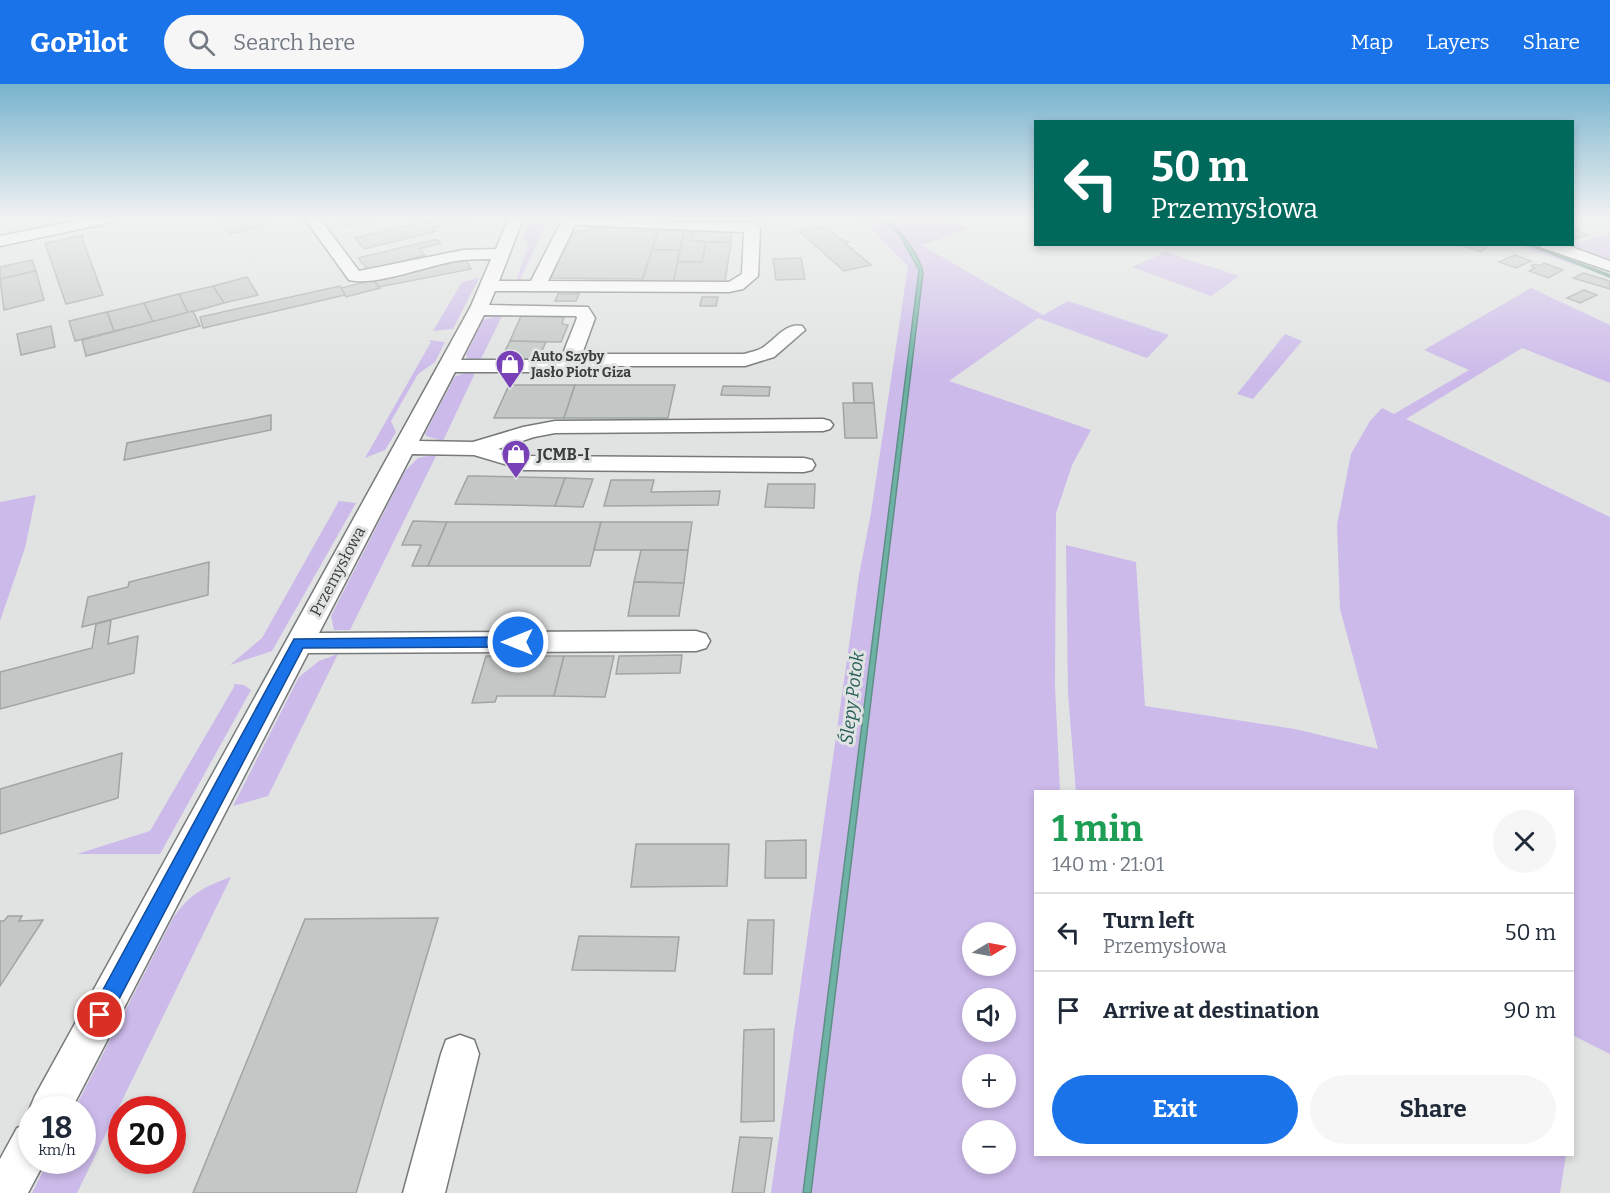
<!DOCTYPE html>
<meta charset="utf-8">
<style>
:root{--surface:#fff;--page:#f6f6f7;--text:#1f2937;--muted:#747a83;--line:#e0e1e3;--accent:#1a73e8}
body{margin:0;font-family:Bitter,serif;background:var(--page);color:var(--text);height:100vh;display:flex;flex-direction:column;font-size:22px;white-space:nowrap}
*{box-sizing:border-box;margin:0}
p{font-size:20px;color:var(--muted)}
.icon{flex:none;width:33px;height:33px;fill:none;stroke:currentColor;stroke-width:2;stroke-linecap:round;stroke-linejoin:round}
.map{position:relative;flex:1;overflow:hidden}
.side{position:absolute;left:1034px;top:706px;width:540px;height:366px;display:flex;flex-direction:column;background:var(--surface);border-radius:0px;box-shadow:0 3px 9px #0003}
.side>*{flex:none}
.guide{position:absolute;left:1034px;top:36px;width:540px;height:126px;border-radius:0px;box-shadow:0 3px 9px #0003;background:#00695c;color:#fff;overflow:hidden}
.needle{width:39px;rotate:80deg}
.controls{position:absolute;left:962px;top:838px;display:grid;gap:12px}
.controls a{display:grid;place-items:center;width:54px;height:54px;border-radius:50%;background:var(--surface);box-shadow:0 3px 9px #0003;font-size:30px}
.speed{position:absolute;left:18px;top:1012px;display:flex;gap:12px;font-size:30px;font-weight:700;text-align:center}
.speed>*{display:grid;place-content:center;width:78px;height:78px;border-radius:50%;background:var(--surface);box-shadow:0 3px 9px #0003;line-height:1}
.speed small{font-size:15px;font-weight:400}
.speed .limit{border:9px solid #d22;background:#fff;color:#111}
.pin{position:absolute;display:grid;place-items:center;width:51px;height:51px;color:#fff;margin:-26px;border:3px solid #fff;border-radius:50%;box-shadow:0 2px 6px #0007}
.me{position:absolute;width:66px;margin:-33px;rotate:270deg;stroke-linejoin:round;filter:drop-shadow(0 0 4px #0008)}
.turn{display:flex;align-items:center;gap:21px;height:126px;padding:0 18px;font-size:27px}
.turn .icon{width:78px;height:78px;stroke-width:2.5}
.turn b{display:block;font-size:42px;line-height:51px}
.round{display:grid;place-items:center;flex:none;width:63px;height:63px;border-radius:32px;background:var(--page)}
.summary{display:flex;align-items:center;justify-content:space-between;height:102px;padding:0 18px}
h1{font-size:36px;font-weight:700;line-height:45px;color:#1e9e55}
.primary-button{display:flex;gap:12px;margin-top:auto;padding:12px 18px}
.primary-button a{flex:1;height:69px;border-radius:36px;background:var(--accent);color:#fff;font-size:24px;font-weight:700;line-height:69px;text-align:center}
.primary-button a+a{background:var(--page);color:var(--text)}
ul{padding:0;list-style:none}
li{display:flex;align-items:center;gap:18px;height:78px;padding:0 18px;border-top:2px solid var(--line)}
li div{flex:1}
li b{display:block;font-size:22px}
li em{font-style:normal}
header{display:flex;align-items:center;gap:36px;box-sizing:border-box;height:84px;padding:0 30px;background:var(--accent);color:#fff}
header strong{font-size:28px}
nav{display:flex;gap:33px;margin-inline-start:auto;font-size:21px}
.search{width:420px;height:54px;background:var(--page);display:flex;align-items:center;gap:15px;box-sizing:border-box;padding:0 21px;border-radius:33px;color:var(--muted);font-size:22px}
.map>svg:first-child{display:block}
.green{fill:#ccbaea;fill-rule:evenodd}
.water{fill:#6eb2a5;stroke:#5f8f86;stroke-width:1.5}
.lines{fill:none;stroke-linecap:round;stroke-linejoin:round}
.stream{fill:#5f8f86;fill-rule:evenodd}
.building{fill:#c3c7c6;stroke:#a0a4a3;stroke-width:1.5}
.minor-casing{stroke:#777a7a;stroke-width:3}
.minor{fill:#fff;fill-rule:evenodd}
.route{fill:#1a73e8;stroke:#114b97;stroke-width:1.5}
.labels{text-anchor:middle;stroke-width:6;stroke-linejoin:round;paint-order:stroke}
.far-poi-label{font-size:14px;font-weight:bold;fill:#3b3c3c;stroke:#e0e3e2;text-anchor:start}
.poi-label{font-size:16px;font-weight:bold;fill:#3b3c3c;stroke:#e0e3e2;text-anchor:start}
.street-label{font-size:16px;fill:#3b3c3c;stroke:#e0e3e2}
.water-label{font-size:18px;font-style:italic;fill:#245c54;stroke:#e0e3e2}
</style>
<header>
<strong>GoPilot</strong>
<div class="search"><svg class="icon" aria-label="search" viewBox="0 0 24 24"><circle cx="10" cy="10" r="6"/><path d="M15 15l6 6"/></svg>Search here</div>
<nav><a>Map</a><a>Layers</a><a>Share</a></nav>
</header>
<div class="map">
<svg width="1610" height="1109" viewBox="0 0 1610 1109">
<rect width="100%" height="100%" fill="#e0e3e2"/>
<!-- green -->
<g class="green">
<polygon points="855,135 882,135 899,150 919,186 803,1109 771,1109 859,491 871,429 908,182 871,145 874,141"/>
<path d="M886 135H945L969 145 921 161 1043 231 1068 217 1169 251 1147 274 1038 234 949 297 1091 346 1072 381 1056 429 1055 601 1060 708H1035V1071H1566L1560 1109H811L923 189C914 168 904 150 886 135ZM972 849H1005V882H972ZM972 915H1005V948H972ZM972 981H1005V1014H972ZM972 1047H1005V1080H972Z"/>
<polygon points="547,137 519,198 516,198 528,161 524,154 527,141"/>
<polygon points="1610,149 1610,181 1562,164"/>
<polygon points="1517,161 1540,161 1586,179 1577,182"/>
<polygon points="1166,168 1239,192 1211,212 1132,183"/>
<polygon points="479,194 453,245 433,247 462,198"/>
<polygon points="1531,204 1610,241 1610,299 1522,264 1406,335 1610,433 1610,970 1572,951 1572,708 1076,708 1068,610 1066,461 1136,478 1145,622 1295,645 1378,665 1340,525 1337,441 1351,370 1370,337 1382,324 1394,330 1469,286 1424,266"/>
<polygon points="503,230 481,275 468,275 466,271 483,236"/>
<polygon points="1285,250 1302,257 1253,315 1237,310"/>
<polygon points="428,256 445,258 435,278 418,290 391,337 396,348 385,366 365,374 431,258"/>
<polygon points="469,288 475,289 443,357 426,352 425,350 453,296 456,292"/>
<polygon points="437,370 350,546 334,546 331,532 405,387 418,374"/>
<polygon points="36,411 25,464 0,537 0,418"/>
<polygon points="339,417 356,419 272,567 230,581 262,554"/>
<polygon points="338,570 268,712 233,722 299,593 319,577"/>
<polygon points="234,600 244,601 251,606 160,770 77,770 150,747 234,603"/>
<path d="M231 793 77 1109H32L48 1077H82V1026H74L172 836C188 811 203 803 231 793Z"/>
</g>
<!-- water -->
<path class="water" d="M882 135C897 138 921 174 923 189L811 1109H803L919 186 899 150Z"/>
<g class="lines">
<!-- stream -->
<polygon class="stream" points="1524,160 1532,160 1610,190 1610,194"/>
</g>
<!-- building -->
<g class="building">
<polygon points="220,135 261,135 266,142 229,150"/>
<polygon points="339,135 374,135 345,142"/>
<polygon points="433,135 469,135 433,144 426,137"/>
<polygon points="426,137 437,147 364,165 355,154"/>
<polygon points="825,142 842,156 850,158 845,159 871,181 844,187 799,147"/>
<polygon points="589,144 633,144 631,147 658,147 643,195 551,194 569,152 573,149 588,146"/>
<polygon points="1575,146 1588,151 1572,156 1572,147"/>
<polygon points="658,147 684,147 680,166 652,166"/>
<polygon points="684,148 692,148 691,157 706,158 702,178 677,178"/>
<polygon points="692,148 732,148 731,158 691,157"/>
<polygon points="83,151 82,154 103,211 66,220 45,159"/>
<polygon points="437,155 441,159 419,165 425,171 368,186 358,174"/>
<polygon points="706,158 731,158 725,198 673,199 677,178 702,178"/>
<polygon points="1457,160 1487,160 1489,161 1481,168"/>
<polygon points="652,166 680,166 673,200 641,200"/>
<polygon points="1515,171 1531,177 1516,184 1499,178"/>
<polygon points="465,174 471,185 379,203 372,194"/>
<polygon points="801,174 805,195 776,196 773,175"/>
<polygon points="32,176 36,187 0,195 0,183"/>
<polygon points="1544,179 1563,186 1548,194 1529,187 1535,184 1531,182 1534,180 1539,182"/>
<polygon points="36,187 44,216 4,226 0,195"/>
<polygon points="1583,189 1610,197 1610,205 1573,194"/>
<polygon points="247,193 258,211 224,219 213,202"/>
<polygon points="373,196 380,204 346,213 341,204"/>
<polygon points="213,202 224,219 188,229 179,210"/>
<polygon points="340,202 345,211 203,244 200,233"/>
<polygon points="1584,206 1597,211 1580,219 1567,214"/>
<polygon points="179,210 188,229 153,238 144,219"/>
<polygon points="558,210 579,210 576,217 555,217"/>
<polygon points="702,213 718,213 716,222 700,222"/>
<polygon points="144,219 153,238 114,247 107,228"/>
<polygon points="193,227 200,242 86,272 82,256"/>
<polygon points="107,228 114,247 75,257 69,237"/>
<polygon points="521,232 564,233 562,240 568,241 561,258 510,257"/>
<polygon points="51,242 55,263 21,271 17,250"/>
<polygon points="510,257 546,258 538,275 501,275"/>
<polygon points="853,299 872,299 874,319 854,319"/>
<polygon points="509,301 575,301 564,334 494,334"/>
<polygon points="575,301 675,301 668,334 564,334"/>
<polygon points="723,302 770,303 769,312 721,311"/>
<polygon points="843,319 874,319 877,354 845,354"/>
<polygon points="271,331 271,346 124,376 127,359"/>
<polygon points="468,392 475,392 565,394 555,422 455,420"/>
<polygon points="565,394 593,395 583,423 555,422"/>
<polygon points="611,396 654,396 651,408 720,407 718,421 604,422"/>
<polygon points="768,400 815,400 814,424 765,423"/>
<polygon points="413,437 447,438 428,482 412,482 421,461 402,461"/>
<polygon points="447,438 601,438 590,482 428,482"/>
<polygon points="601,438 692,438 688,466 594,466"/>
<polygon points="641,466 688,466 684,499 634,498"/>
<polygon points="209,478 208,511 82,543 88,513 128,503 129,498"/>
<polygon points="634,498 684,499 679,532 628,532"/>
<polygon points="111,536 108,560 138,552 134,589 0,625 0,588 92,564 96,540"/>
<polygon points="682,571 680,589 616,590 619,572"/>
<polygon points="486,572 564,572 554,612 497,612 495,618 472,619"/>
<polygon points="564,572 614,572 605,613 554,612"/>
<polygon points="122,669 118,714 0,750 0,705"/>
<polygon points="806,756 806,794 765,794 766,757"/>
<polygon points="636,760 729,760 727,802 631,803"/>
<polygon points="8,832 22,832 19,837 43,836 0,902 0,837 4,837"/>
<polygon points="438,834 356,1109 193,1109 305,835"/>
<polygon points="748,836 774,836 772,890 744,890"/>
<polygon points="579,852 679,853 675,887 572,886"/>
<polygon points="774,945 774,1037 741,1038 744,946"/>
<polygon points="740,1053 772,1054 764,1109 732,1109"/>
</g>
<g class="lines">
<!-- minor casing -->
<g class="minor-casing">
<g id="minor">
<polygon points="85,135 116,135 109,139 0,162 0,152"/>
<path d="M305 135H320L359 187 463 166 496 165 508 135H523L499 197H531L561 138 559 135 752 139 760 144 758 192 743 205 729 208 495 207 489 221 588 223 595 234 582 270H744C750 268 757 267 762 264 775 256 786 238 802 242L805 246 774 273 745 282H571L548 288H455L419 357 473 358 523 343 555 337 823 335 830 337 833 341 830 345 823 347 555 349 534 353 498 365 525 372 804 374 812 376 815 381 812 386 804 388 524 386 474 371 412 370 319 549 696 547 706 550 710 557 706 564 696 567 308 569 71 1026H32V1033L29 1026 35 1012 471 222 491 175C482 175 473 175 463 176 432 179 378 203 349 196ZM575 141 744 148 742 190 729 198 548 197ZM484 231 576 232 577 234 562 272 547 276H461Z"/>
<polygon points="1539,160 1563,160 1610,177 1610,187 1540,163"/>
<polygon points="460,951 474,956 479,970 445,1109 403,1109 441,970 446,956"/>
<polygon points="32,1038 32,1077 45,1077 28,1109 0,1109 0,1075 17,1044"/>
</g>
</g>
<!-- minor -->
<use href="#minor" class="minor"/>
</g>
<!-- sky -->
<linearGradient id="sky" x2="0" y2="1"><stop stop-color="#77b3cd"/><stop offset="0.46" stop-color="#f1f2f2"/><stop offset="1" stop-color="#f1f2f2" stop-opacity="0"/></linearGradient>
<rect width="1610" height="291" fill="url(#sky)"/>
<!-- route -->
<polygon class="route" points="518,553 525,558 518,563 303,564 107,938 100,940 93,938 90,931 93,924 294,555"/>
<!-- icons -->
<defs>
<g id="shop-pin" transform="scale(1.5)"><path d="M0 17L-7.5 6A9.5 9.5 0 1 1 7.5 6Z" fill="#7941b8" stroke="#e0e3e2"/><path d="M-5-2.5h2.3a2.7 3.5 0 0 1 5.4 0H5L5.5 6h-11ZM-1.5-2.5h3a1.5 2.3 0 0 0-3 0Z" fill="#fff"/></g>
</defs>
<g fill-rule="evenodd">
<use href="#shop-pin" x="510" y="280"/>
<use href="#shop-pin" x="516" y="370"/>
</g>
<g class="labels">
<!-- far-poi labels -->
<g class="far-poi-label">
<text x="531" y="277">Auto Szyby<tspan x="531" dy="16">Jasło Piotr Giza</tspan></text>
</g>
<!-- poi labels -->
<g class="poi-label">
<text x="537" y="376">JCMB-I</text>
</g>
<!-- street labels -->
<g class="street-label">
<text transform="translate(337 487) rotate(-62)" y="6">Przemysłowa</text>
</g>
<!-- water labels -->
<g class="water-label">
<text transform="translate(852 614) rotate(-83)" y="6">Ślepy Potok</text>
</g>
</g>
</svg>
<div class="controls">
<a><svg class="needle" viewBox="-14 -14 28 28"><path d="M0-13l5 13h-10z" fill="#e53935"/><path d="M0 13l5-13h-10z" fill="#747a83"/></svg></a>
<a><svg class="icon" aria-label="sound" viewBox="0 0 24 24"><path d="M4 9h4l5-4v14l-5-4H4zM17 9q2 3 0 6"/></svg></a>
<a>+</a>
<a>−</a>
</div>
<div class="speed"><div>18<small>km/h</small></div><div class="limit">20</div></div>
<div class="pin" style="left:100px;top:931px;background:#d93025"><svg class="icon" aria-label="arrive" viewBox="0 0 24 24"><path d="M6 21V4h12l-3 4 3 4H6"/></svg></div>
<svg class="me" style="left:518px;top:558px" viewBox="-20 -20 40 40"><circle r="17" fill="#1a73e8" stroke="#fff" stroke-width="3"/><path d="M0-11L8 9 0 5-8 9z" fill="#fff"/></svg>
<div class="guide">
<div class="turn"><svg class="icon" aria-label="left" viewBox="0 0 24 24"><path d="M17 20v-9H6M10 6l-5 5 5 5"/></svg><div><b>50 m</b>Przemysłowa</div></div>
</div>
<section class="side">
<div class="summary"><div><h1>1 min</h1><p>140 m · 21:01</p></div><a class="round"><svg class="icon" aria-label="close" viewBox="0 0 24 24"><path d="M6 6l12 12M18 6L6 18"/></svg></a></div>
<ul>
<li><svg class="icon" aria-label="left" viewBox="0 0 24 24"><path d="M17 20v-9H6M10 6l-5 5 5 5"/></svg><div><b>Turn left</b><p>Przemysłowa</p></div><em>50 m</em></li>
<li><svg class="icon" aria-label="arrive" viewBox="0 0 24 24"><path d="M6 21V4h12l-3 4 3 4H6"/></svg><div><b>Arrive at destination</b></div><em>90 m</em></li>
</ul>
<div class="primary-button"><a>Exit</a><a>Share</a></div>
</section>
</div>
